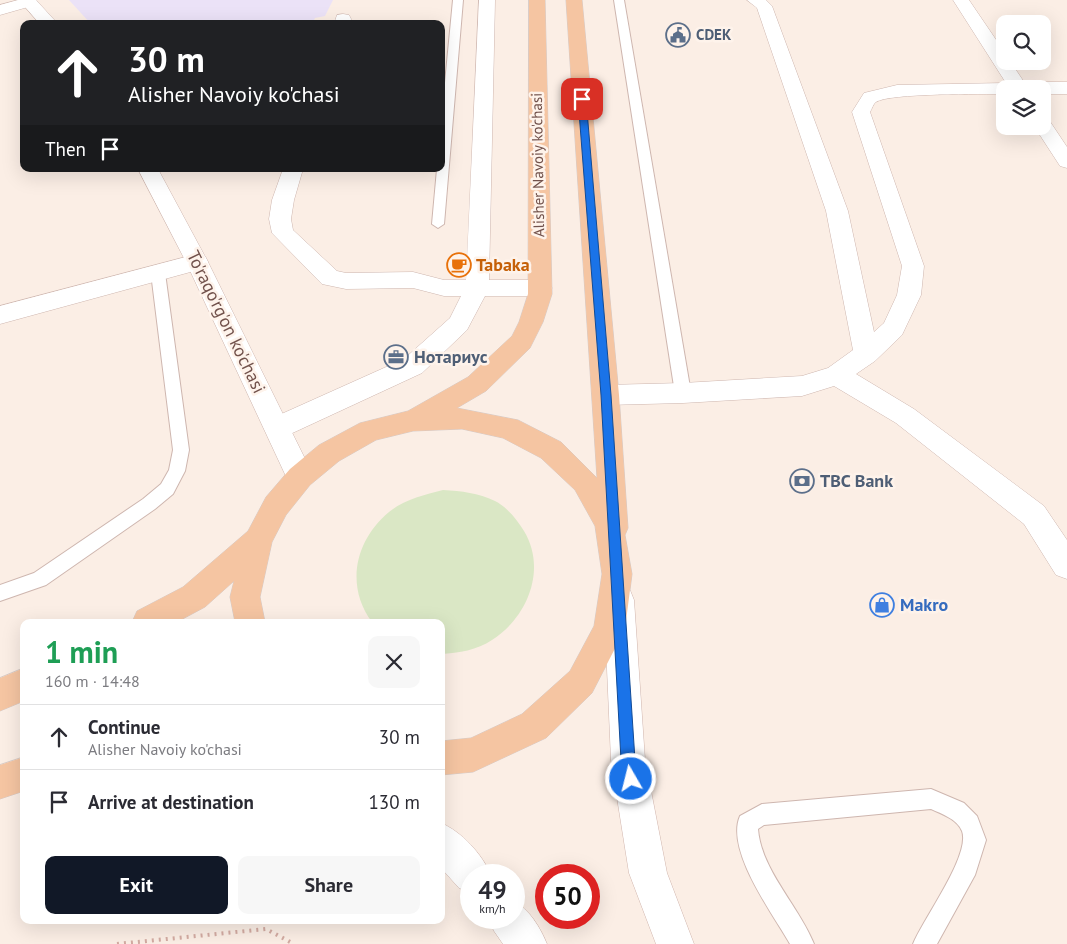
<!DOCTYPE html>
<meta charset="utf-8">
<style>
:root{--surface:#fff;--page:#f7f7f7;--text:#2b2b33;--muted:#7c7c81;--line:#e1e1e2;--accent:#111827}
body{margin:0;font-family:"PT Sans",sans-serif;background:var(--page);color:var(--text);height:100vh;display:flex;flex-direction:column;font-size:19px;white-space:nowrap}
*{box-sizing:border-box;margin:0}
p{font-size:16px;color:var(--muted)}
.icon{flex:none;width:28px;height:28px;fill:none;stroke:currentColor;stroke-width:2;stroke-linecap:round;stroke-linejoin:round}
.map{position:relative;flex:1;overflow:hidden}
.drawer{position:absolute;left:20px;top:619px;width:425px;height:305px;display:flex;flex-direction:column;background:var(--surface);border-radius:10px;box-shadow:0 5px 20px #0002}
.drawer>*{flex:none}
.banner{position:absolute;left:20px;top:20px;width:425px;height:152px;border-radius:10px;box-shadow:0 5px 20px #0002;background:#202124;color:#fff;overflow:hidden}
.fabs{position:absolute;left:996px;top:15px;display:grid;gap:10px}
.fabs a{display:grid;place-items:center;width:55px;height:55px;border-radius:10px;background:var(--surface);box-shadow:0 5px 20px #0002;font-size:25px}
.speed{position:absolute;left:460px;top:864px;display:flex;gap:10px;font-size:25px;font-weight:700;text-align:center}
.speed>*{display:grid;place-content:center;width:65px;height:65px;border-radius:50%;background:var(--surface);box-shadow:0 5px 20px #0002;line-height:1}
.speed small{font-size:12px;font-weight:400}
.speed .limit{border:8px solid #d22;background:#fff;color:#111}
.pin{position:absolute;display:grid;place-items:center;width:42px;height:42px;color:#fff;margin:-21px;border-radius:10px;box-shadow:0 2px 8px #0006}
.me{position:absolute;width:55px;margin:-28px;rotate:352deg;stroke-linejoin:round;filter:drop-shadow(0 0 4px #0008)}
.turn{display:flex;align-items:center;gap:18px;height:105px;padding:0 25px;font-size:22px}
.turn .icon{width:65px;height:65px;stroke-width:2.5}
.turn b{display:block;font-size:35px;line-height:42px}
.then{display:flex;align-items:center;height:48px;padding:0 25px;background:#0003;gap:10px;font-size:19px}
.round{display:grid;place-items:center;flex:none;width:52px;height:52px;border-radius:10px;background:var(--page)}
.summary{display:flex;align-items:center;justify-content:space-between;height:85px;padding:0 25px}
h1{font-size:30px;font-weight:700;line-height:38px;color:#1e9e55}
.cta{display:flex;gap:10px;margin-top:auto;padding:10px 25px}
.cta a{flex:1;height:58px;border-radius:10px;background:var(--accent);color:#fff;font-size:20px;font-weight:700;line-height:58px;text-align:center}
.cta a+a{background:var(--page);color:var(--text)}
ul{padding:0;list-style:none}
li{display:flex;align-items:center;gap:15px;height:65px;padding:0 25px;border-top:1px solid var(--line)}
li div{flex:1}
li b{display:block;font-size:19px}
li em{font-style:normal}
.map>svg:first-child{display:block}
.education{fill:#ebe2f7}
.green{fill:#dae7c5}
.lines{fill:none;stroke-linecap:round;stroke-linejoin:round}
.service-casing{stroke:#ceb6af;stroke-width:2}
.minor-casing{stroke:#ceb6af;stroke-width:1}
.tertiary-casing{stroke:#ceb6af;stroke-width:1}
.secondary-casing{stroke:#d0b5ad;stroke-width:1}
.primary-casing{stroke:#d5cbc9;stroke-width:1}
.path{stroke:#d3aba2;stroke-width:4;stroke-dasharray:2 5;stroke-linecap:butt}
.service{fill:#fff;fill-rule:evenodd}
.minor{fill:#fff;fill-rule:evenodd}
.tertiary{fill:#fff;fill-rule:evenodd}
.secondary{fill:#fff;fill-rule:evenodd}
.primary{fill:#f5c5a2;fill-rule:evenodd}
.route{fill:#1a73e8;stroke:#114b97}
.labels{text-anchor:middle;stroke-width:5;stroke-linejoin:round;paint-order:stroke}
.far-service-label{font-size:15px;font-weight:bold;fill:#4e5e75;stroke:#fef3eb;text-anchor:start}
.far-street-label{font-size:15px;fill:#72524c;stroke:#fef3eb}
.food-label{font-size:18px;font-weight:bold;fill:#c56008;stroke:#fef3eb;text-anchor:start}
.street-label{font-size:18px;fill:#72524c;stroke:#fef3eb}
.service-label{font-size:18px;font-weight:bold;fill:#4e5e75;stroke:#fef3eb;text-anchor:start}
.shop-label{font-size:18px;font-weight:bold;fill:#366cbe;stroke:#fef3eb;text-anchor:start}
</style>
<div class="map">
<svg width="1067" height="944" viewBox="0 0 1067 944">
<rect width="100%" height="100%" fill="#fbeee5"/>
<!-- education -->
<polygon class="education" points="69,0 333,0 325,16 315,18 312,24 91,24"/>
<!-- green -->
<path class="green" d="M443 490C462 491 478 493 495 501 507 507 517 520 524 531 547 569 528 617 492 640 477 650 459 653 441 654V622H372C345 586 355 540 389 512 405 499 424 495 443 490Z"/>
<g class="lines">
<!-- service casing -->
<g class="service-casing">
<g id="service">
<polygon points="453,0 463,0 444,224 438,228 432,224 437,169 441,169 441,124"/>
<polygon points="614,0 624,0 691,393 688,397 683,399 678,397 675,393"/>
<polygon points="158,268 163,270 165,273 189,450 185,471 173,494 155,509 46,585 0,601 0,585 34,573 143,499 161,484 169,470 173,450 151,273 153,270"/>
<path d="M931 789 964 803 977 816 986 840 975 875 937 944H913C923 919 971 855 962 831 957 819 942 814 931 809L764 825 758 829C761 870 799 906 814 944H790C773 914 725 850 740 816L762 804Z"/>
</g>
</g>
<!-- minor casing -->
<g class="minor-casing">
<g id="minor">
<polygon points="18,0 36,0 37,2 35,5 0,15 0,5"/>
<polygon points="479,0 495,0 489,280 540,280 548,282 552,288 548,294 540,296 485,296 467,330 422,373 286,436 277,439 268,436 264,428 268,420 404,359 450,318 461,296 444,296 413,288 346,289 322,284 272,233 269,219 272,200 283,169 303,169 294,200 291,219 293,230 337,271 346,273 413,272 444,280 466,280"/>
<path d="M747 0H766L772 6 848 211 874 332 884 323 897 295 902 266 852 112 864 93 897 85 1006 83 953 0H969L1005 53V61H1010L1024 82H1067V94H1042V89H1005V94C984 94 889 93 876 102 873 104 872 109 870 112L924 266 921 295 902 335 875 361 856 374 914 409 1044 506 1067 540V579L1056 575 1024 524 896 423 834 386 802 396 683 403 606 405 597 402 593 395 597 388 606 385 683 383 802 376 828 368 853 350 826 211 757 8Z"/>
<polygon points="343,14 349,15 351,19 350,24 334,24 337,15"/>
<polygon points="1042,118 1049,120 1067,147 1067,168 1060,166 1034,126 1042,126"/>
<polygon points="197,254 205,256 208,262 205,268 0,324 0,306"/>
</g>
</g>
<!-- tertiary casing -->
<g class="tertiary-casing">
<g id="tertiary">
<polygon points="19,0 36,0 58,24 40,24"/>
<polygon points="138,169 158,169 208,262 314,477 310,485 300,489 290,485 186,262"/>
</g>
</g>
<!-- secondary casing -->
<g class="secondary-casing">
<g id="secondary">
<polygon points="619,586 630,590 634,600 645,760 667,873 694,944 656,944 629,873 611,760 604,600 608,590"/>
<path d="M441 823C462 832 482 854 491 875H471V893L459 888 441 868Z"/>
<path d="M514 902C529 908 541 929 547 944H503L494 931 488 918H514Z"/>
</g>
</g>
<!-- primary casing -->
<g class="primary-casing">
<g id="primary">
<polygon points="529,0 545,0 552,294 543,322 530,348 486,391 457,408 518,420 561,442 597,478 566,0 582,0 619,395 628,528 625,535 632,574 625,629 592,693 546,738 473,772 441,775 441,741 471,738 522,714 570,671 594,626 602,574 595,526 575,490 541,458 503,438 462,429 413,431 376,440 339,461 310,485 286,515 272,542 260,597 265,622 235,622 230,597 234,581 205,607 177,622 132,622 137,611 183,587 248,531 266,497 290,469 319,445 360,423 408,411 468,377 512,336 519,322 528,294"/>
<polygon points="24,668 24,701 0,711 0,678"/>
<polygon points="24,757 24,791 0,799 0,765"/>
</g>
</g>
<!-- path -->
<polyline class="path" points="117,944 266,929 294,944"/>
<!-- service -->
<use href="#service" class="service"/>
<!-- minor -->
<use href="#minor" class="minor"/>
<!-- tertiary -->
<use href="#tertiary" class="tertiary"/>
<!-- secondary -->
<use href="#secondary" class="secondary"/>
<!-- primary -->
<use href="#primary" class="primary"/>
</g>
<!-- route -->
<polygon class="route" points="582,96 586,99 611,395 635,760 639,779 636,784 631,786 626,784 621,760 601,395 578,99"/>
<!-- icons -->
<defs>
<g id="civic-ring" transform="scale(1.25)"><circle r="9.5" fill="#fef3eb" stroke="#5c6f8a" stroke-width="1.5"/><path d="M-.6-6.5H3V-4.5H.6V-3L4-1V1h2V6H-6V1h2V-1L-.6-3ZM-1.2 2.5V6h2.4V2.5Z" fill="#5c6f8a"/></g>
<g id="cafe-ring" transform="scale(1.25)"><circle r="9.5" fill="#fef3eb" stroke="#e8710a" stroke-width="1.5"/><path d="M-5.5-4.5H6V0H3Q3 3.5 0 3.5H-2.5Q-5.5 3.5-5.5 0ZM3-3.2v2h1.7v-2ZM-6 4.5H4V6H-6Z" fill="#e8710a"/></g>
<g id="office-ring" transform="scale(1.25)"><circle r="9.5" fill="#fef3eb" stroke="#5c6f8a" stroke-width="1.5"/><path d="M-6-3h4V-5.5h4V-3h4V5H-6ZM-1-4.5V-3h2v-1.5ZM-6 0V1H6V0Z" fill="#5c6f8a"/></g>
<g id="bank-ring" transform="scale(1.25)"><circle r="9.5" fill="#fef3eb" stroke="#5c6f8a" stroke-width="1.5"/><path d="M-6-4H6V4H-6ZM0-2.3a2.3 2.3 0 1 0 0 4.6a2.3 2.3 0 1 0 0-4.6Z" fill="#5c6f8a"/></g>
<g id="shop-ring" transform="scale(1.25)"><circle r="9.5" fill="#fef3eb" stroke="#3f7fe0" stroke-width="1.5"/><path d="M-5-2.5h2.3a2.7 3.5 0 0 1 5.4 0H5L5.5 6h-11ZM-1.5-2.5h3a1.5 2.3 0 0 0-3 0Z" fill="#3f7fe0"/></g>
</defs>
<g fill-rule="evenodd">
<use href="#civic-ring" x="678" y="35"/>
<use href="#cafe-ring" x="459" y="265"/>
<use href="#office-ring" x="396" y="357"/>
<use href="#bank-ring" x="802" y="481"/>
<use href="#shop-ring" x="882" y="605"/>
</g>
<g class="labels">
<!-- far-service labels -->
<g class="far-service-label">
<text x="696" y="40">CDEK</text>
</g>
<!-- far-street labels -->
<g class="far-street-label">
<text transform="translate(538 165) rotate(-91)" y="5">Alisher Navoiy ko'chasi</text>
</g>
<!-- food labels -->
<g class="food-label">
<text x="476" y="271">Tabaka</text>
</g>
<!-- street labels -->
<g class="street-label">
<text transform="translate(226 322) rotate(64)" y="6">To'raqo'rg'on ko'chasi</text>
</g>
<!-- service labels -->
<g class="service-label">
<text x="414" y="363">Нотариус</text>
<text x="820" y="487">TBC Bank</text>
</g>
<!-- shop labels -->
<g class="shop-label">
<text x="900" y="611">Makro</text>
</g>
</g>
</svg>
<div class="fabs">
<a><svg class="icon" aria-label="search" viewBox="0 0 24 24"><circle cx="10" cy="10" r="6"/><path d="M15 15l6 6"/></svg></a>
<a><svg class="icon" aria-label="layers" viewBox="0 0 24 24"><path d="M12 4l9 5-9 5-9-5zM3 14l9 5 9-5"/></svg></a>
</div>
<div class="speed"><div>49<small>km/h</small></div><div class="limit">50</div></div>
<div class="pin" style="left:582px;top:99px;background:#d93025"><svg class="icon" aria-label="arrive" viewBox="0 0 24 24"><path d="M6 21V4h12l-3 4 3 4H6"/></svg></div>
<svg class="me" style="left:631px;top:779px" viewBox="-20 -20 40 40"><circle r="17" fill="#1a73e8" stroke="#fff" stroke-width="3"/><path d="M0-11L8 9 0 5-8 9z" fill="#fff"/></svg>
<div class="banner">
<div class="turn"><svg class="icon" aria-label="ahead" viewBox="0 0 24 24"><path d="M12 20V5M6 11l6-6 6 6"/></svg><div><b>30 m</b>Alisher Navoiy ko'chasi</div></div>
<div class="then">Then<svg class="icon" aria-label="arrive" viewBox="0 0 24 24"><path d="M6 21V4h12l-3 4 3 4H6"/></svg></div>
</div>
<section class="drawer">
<div class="summary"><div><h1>1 min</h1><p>160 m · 14:48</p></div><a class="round"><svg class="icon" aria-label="close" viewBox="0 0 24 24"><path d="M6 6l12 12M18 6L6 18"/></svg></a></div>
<ul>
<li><svg class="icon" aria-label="ahead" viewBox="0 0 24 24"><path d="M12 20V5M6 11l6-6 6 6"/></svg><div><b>Continue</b><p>Alisher Navoiy ko'chasi</p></div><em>30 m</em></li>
<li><svg class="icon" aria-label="arrive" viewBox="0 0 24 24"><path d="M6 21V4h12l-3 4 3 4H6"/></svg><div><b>Arrive at destination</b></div><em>130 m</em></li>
</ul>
<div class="cta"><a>Exit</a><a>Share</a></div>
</section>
</div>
